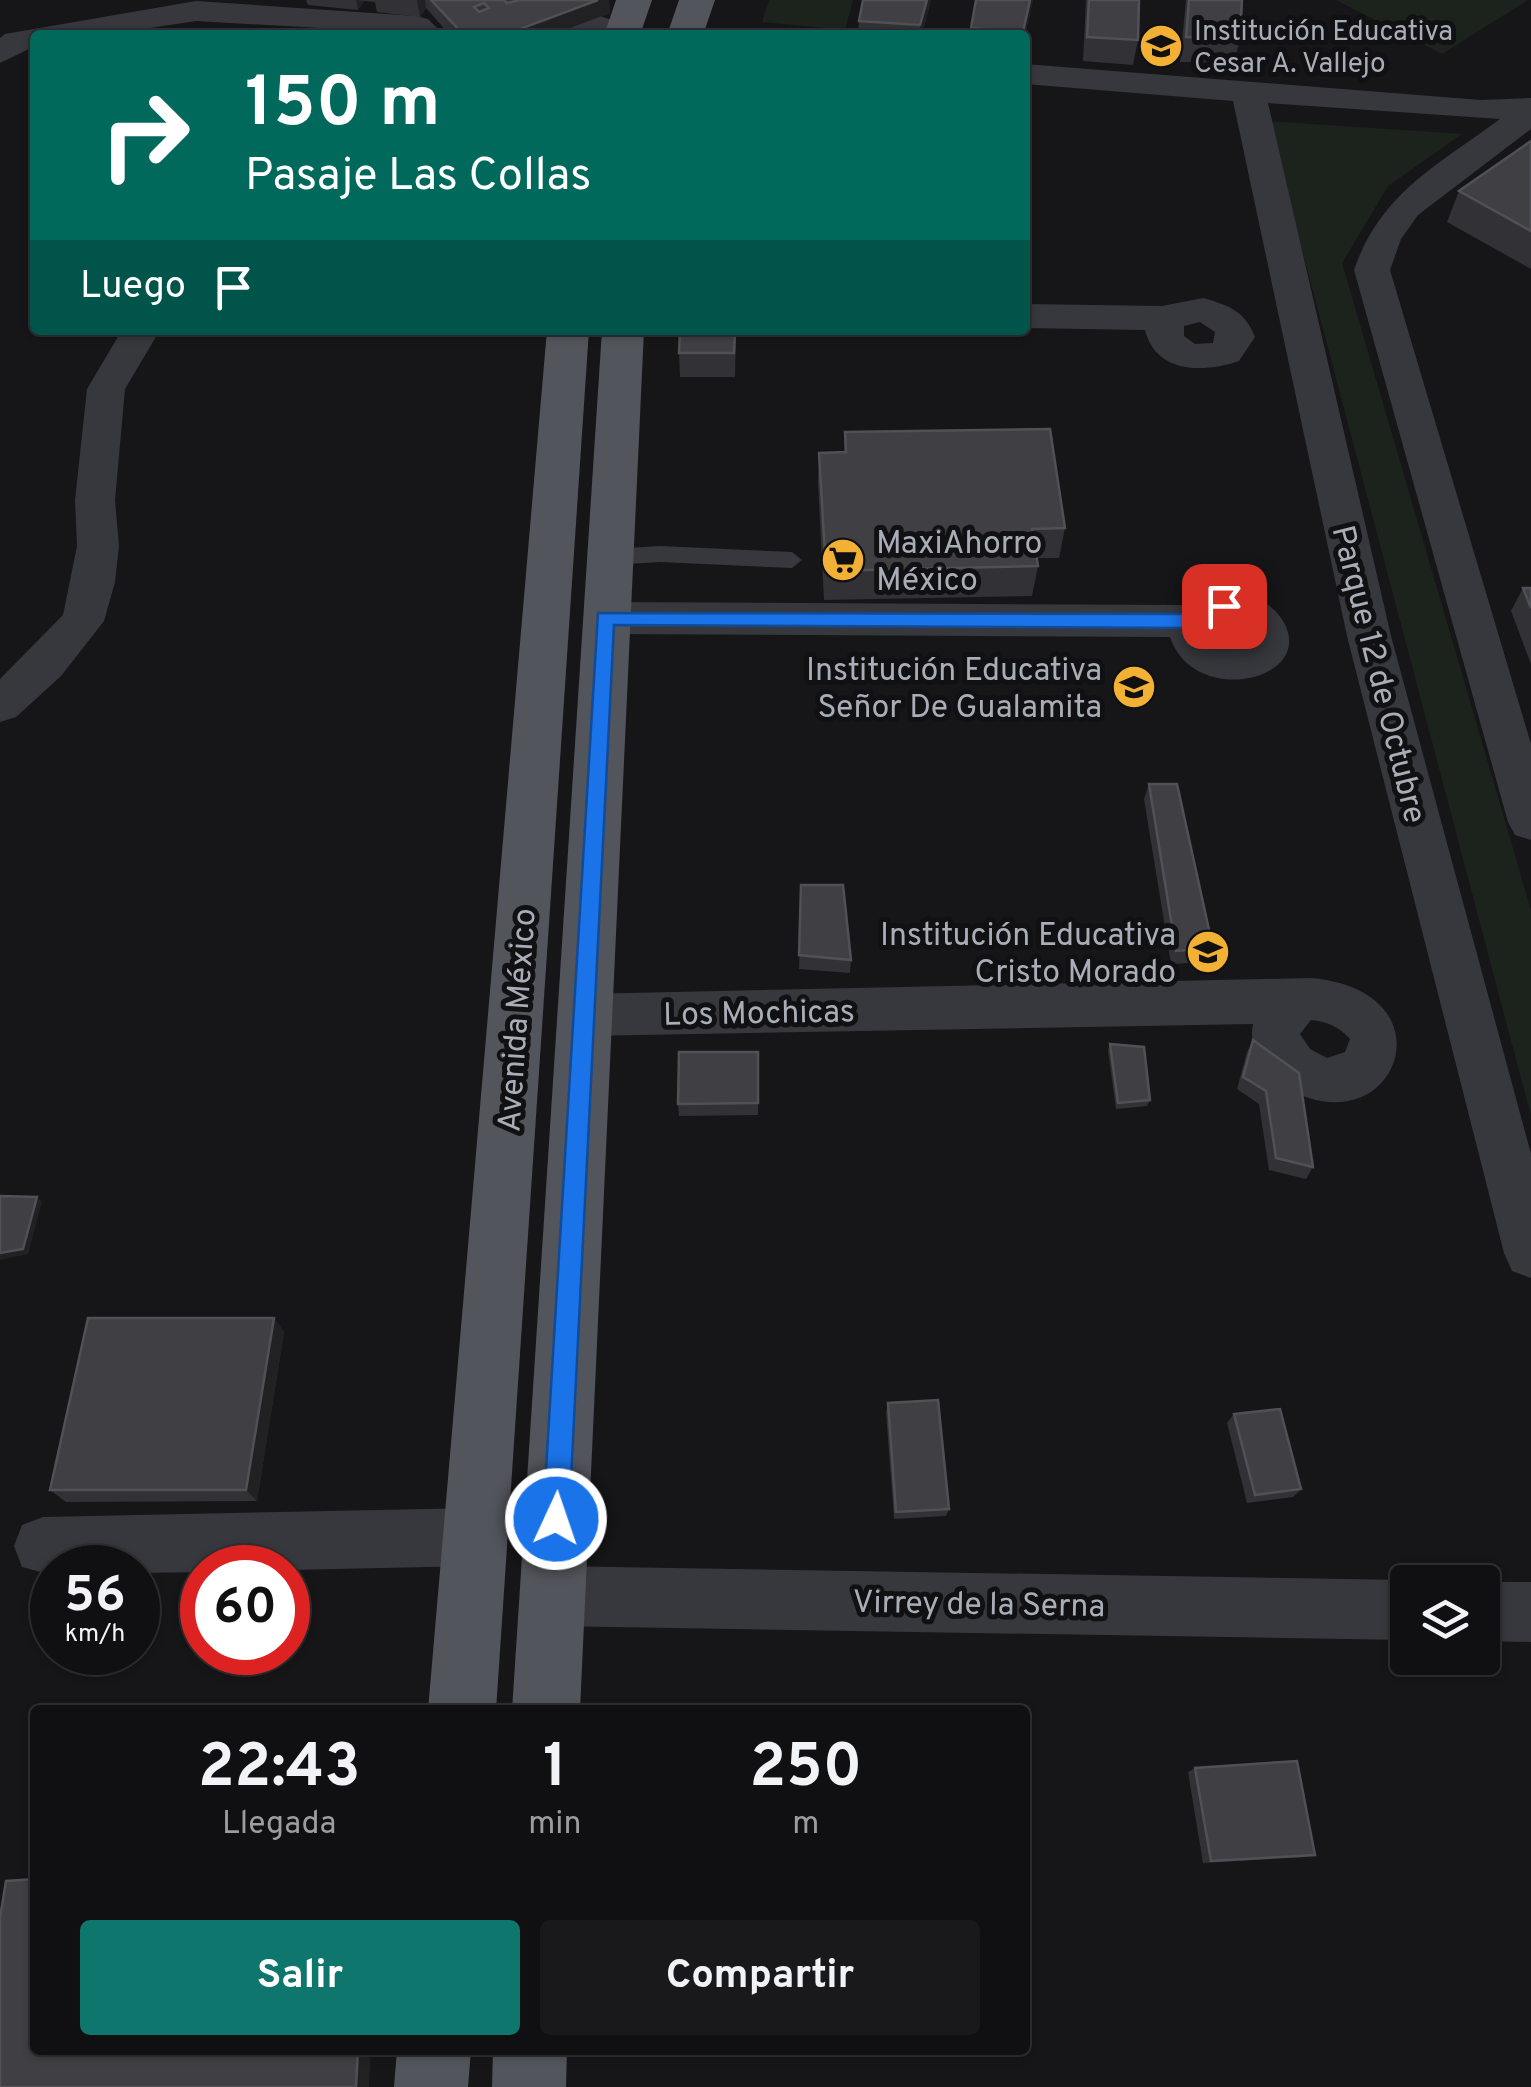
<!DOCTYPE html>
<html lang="es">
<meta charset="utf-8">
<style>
:root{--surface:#101012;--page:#19191b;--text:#f1f3f6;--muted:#9c9d9f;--line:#303032;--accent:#0f766e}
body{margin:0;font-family:Overpass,sans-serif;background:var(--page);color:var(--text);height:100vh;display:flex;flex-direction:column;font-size:38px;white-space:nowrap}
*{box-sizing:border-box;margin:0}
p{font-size:32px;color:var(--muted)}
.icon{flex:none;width:55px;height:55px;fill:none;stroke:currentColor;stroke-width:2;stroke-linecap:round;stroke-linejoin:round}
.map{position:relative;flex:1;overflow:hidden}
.details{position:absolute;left:30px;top:1705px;width:1000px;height:350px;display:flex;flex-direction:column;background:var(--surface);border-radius:10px;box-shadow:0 2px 8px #0004,0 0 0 2px var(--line)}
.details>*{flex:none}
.hud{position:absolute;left:30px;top:30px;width:1000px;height:305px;border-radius:10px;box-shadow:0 2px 8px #0004,0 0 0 2px var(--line);background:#00695c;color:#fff;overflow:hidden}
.controls{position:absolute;left:1390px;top:1565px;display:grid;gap:20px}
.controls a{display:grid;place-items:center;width:110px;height:110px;border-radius:10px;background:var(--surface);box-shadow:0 2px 8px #0004,0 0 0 2px var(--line);font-size:50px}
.speed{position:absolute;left:30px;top:1545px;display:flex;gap:20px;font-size:50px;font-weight:700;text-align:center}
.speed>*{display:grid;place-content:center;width:130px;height:130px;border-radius:50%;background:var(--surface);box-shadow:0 2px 8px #0004,0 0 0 2px var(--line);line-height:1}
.speed small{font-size:25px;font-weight:400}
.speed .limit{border:15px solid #d22;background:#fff;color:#111}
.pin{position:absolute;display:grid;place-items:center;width:85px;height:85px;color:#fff;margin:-42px;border-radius:20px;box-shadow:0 5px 15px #0006}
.me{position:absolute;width:110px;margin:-55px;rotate:3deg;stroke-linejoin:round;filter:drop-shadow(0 0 8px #0008)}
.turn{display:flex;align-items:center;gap:35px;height:210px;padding:0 50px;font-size:45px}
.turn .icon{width:130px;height:130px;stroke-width:2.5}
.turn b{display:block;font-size:70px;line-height:85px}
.then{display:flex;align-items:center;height:95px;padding:0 50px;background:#0003;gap:20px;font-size:38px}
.eta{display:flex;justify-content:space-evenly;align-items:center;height:170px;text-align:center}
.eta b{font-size:60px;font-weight:700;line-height:70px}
.button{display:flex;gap:20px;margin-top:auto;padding:20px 50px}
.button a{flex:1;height:115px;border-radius:10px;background:var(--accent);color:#fff;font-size:40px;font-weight:700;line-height:115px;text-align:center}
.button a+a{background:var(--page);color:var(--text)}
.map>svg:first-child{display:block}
.green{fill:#1c231d}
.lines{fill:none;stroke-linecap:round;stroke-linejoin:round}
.lane{fill:#37383d;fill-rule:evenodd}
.street{fill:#37383d;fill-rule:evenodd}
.primary{fill:#53555c;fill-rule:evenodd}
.wall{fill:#323236}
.shaded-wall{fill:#212124}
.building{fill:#3f3f44;stroke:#4f5156;stroke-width:2.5;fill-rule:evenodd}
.route{fill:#1a73e8;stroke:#114b97;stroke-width:2.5}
.labels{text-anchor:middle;stroke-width:10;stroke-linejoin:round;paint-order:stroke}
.far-poi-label{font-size:28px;fill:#a8adb8;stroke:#111113;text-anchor:start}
.poi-label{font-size:32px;fill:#a8adb8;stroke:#111113;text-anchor:end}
.street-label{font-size:32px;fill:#a8adb8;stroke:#111113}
</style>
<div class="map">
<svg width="1531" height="2087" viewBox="0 0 1531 2087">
<rect width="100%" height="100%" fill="#161618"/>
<!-- green -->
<g class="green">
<polygon points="769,0 853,0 845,30 762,22"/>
<polygon points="1336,0 1528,0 1442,54"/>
<polygon points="1268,121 1462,134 1388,186 1342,263 1531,910 1531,1116"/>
</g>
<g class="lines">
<!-- lane -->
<polygon class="lane" points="660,546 792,552 802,560 792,568 660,562 612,565 602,557 612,549"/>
<!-- street -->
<g class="street">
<polygon points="196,1 416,16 428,19 444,35 196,21 104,35 35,35 35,46 0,63 0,38 5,34"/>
<polygon points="597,15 636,28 640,35 552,35 556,28"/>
<path d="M1025 64 1481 100 1531 98V129L1418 215 1401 239 1390 270 1531 744V840L1515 835 1508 822 1354 270C1381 192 1437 166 1500 119L1268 103 1391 636 1531 1154V1278L1512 1271 1504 1253 1347 636 1233 101 1025 84Z"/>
<path d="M1203 298C1228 305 1245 311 1255 337L1239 361C1204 373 1156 374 1145 330L1025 328V304L1162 306ZM1200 322 1215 332 1213 343 1195 344 1184 336V326Z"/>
<polygon points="122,330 160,330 125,389 115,500 119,546 115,582 104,621 61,676 16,717 0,722 0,679 63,615 77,546 75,500 87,389"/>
<path d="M1223 591C1247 593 1271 600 1283 621 1318 680 1194 709 1170 637L605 634 590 629 584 618 590 607 605 602 1182 605 1199 596ZM1223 622 1233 623 1245 632 1246 643 1232 648 1215 640 1211 629Z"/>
<path d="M1311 978C1446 990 1403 1128 1309 1098 1294 1093 1279 1086 1269 1074 1258 1060 1249 1042 1253 1024L584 1036 566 1030 559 1015 566 1000 584 994ZM1311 1020C1328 1022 1338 1026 1350 1039L1345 1052 1327 1058 1310 1049 1300 1034Z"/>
<polygon points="476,1508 497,1516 505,1537 497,1558 476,1566 288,1570 202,1568 202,1572 138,1573 138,1568 52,1568 52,1575 22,1567 14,1546 22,1525 43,1517"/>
<polygon points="551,1566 1408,1580 1414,1582 1408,1582 1408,1640 551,1626 530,1617 521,1596 530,1575"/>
<polygon points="1479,1582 1531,1582 1531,1642 1482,1641 1482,1582"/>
</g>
<!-- primary -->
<g class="primary">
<polygon points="616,0 652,0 640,35 604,35"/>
<polygon points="679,0 715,0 703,35 667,35"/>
<polygon points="547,330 589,330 496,1710 428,1710"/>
<polygon points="602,330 644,330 580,1710 512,1710"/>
<polygon points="397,2050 471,2050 468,2087 394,2087"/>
<polygon points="493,2050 567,2050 566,2087 492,2087"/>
</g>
</g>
<!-- wall -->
<g class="wall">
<polygon points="306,0 609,0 610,13 551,35 450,35 426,8 420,17 377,12 375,2 364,1 358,10 308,5"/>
<polygon points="863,0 931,0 922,35 858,35 859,21"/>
<polygon points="976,0 1033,0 1025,35 971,35"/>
<polygon points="1086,0 1139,0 1138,40 1133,65 1083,61"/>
<polygon points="1186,0 1242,0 1240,39 1234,63 1180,62"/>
<polygon points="1531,141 1531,269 1447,222 1459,191"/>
<polygon points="736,330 735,377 680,377 679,353"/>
<polygon points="845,432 1065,528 1059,558 1036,558 1038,566 1032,596 824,600 818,483 819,453 844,453"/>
<polygon points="1523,588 1531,588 1531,664 1511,611"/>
<polygon points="1149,784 1213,948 1208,962 1171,964 1144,799"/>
<polygon points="801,885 851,960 850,973 799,969"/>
<polygon points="1253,1040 1313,1167 1306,1179 1269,1170 1259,1104 1237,1089 1247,1052"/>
<polygon points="1110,1044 1150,1100 1147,1106 1116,1109 1108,1050"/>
<polygon points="758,1052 758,1115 679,1116 678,1104"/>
<polygon points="274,1318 284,1332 257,1501 66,1502 50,1490"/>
<polygon points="888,1403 949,1509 946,1516 894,1519 886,1412"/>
<polygon points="1234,1414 1301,1489 1293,1497 1247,1503 1227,1423"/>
<polygon points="1195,1768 1315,1855 1306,1857 1203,1863 1188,1772"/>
</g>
<!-- shaded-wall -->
<g class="shaded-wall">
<polygon points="356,0 364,1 358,10"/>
<polygon points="417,0 425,0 426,8 420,17"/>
<polygon points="598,0 609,0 610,13 551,35 504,35"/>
<polygon points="927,0 931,0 922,35 920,35 920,25"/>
<polygon points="1030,0 1033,0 1025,35 1023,35"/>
<polygon points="37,1197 42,1202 28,1254 0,1260 0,1253"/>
<polygon points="274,1318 284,1332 257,1501 246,1490"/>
<polygon points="358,2050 371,2050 369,2087 356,2087"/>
</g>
<!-- building -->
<g class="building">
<path d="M431 0H504L507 3 520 0H598L504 35H464ZM484 3 489 8 479 12 474 7Z"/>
<polygon points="863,0 927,0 920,25 859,21"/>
<polygon points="976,0 1030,0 1023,32 971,28"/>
<polygon points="1089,0 1139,0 1138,40 1087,37"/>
<polygon points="1189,0 1242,0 1240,39 1186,37"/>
<polygon points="1531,141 1531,231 1459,191"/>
<polygon points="680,330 735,330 734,353 679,353"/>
<polygon points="1050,429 1065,528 1032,529 1038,566 826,571 819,453 846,452 845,432"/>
<polygon points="1523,588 1531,588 1531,608"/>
<polygon points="1149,784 1177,784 1213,948 1176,951"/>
<polygon points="801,885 843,885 851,960 799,955"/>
<polygon points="1253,1040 1299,1073 1313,1167 1276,1158 1266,1091 1243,1077"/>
<polygon points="1110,1044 1144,1047 1150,1100 1118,1103"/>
<polygon points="679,1052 758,1052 758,1103 678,1104"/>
<polygon points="0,1196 37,1197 23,1249 0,1253"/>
<polygon points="88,1318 274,1318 246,1490 50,1490"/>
<polygon points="938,1400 949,1509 896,1512 888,1403"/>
<polygon points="1280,1409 1301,1489 1255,1495 1234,1414"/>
<polygon points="1297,1761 1315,1855 1211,1861 1195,1768"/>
<polygon points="35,1879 35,2050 358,2050 356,2087 0,2087 0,1918 6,1881"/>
</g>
<!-- route -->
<polygon class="route" points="1224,599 1234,606 1231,611 1210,616 1192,628 614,625 569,1519 565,1528 556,1532 546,1528 543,1519 598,613 1188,614 1198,605"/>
<!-- icons -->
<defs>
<g id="school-disc" transform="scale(2.25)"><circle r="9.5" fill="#f2b134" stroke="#111113"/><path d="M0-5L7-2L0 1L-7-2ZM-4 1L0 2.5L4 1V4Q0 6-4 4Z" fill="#111"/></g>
<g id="supermarket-disc" transform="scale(2.25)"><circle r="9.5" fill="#f2b134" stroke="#111113"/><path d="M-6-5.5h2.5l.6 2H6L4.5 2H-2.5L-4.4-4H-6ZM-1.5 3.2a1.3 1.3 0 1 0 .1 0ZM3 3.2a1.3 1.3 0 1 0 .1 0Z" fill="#111"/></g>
</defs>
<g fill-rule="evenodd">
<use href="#school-disc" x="1161" y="46"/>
<use href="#supermarket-disc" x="843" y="560"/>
<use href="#school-disc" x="1134" y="687"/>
<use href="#school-disc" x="1208" y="952"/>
</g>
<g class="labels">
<!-- far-poi labels -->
<g class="far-poi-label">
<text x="1194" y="40">Institución Educativa<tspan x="1194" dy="32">Cesar A. Vallejo</tspan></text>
</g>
<!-- poi labels -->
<g class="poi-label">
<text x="876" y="553" text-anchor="start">MaxiAhorro<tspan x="876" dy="37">México</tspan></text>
<text x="1102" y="680">Institución Educativa<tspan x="1102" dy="37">Señor De Gualamita</tspan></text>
<text x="1176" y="945">Institución Educativa<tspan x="1176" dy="37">Cristo Morado</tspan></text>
</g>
<!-- street labels -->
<g class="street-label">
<text transform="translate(1380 674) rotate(76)" y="11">Parque 12 de Octubre</text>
<text transform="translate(759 1012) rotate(-1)" y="11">Los Mochicas</text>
<text transform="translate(516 1020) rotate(-86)" y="11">Avenida México</text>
<text transform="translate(979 1603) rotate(1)" y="11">Virrey de la Serna</text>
</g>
</g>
</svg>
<div class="controls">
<a><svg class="icon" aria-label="layers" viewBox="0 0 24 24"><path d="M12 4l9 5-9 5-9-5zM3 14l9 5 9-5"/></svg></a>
</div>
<div class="speed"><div>56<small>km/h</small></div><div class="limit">60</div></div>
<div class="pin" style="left:1224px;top:606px;background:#d93025"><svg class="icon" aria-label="arrive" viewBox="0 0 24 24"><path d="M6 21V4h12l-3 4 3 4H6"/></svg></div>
<svg class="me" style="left:556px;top:1519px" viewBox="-20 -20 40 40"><circle r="17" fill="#1a73e8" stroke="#fff" stroke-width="3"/><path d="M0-11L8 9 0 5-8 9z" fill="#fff"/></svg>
<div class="hud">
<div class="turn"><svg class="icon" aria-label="right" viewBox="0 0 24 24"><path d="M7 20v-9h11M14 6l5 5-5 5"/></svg><div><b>150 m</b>Pasaje Las Collas</div></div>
<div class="then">Luego<svg class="icon" aria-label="arrive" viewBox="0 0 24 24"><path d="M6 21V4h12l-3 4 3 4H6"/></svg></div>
</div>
<section class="details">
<div class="eta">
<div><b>22:43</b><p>Llegada</p></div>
<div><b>1</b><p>min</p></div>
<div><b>250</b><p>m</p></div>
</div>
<div class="button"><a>Salir</a><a>Compartir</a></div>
</section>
</div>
